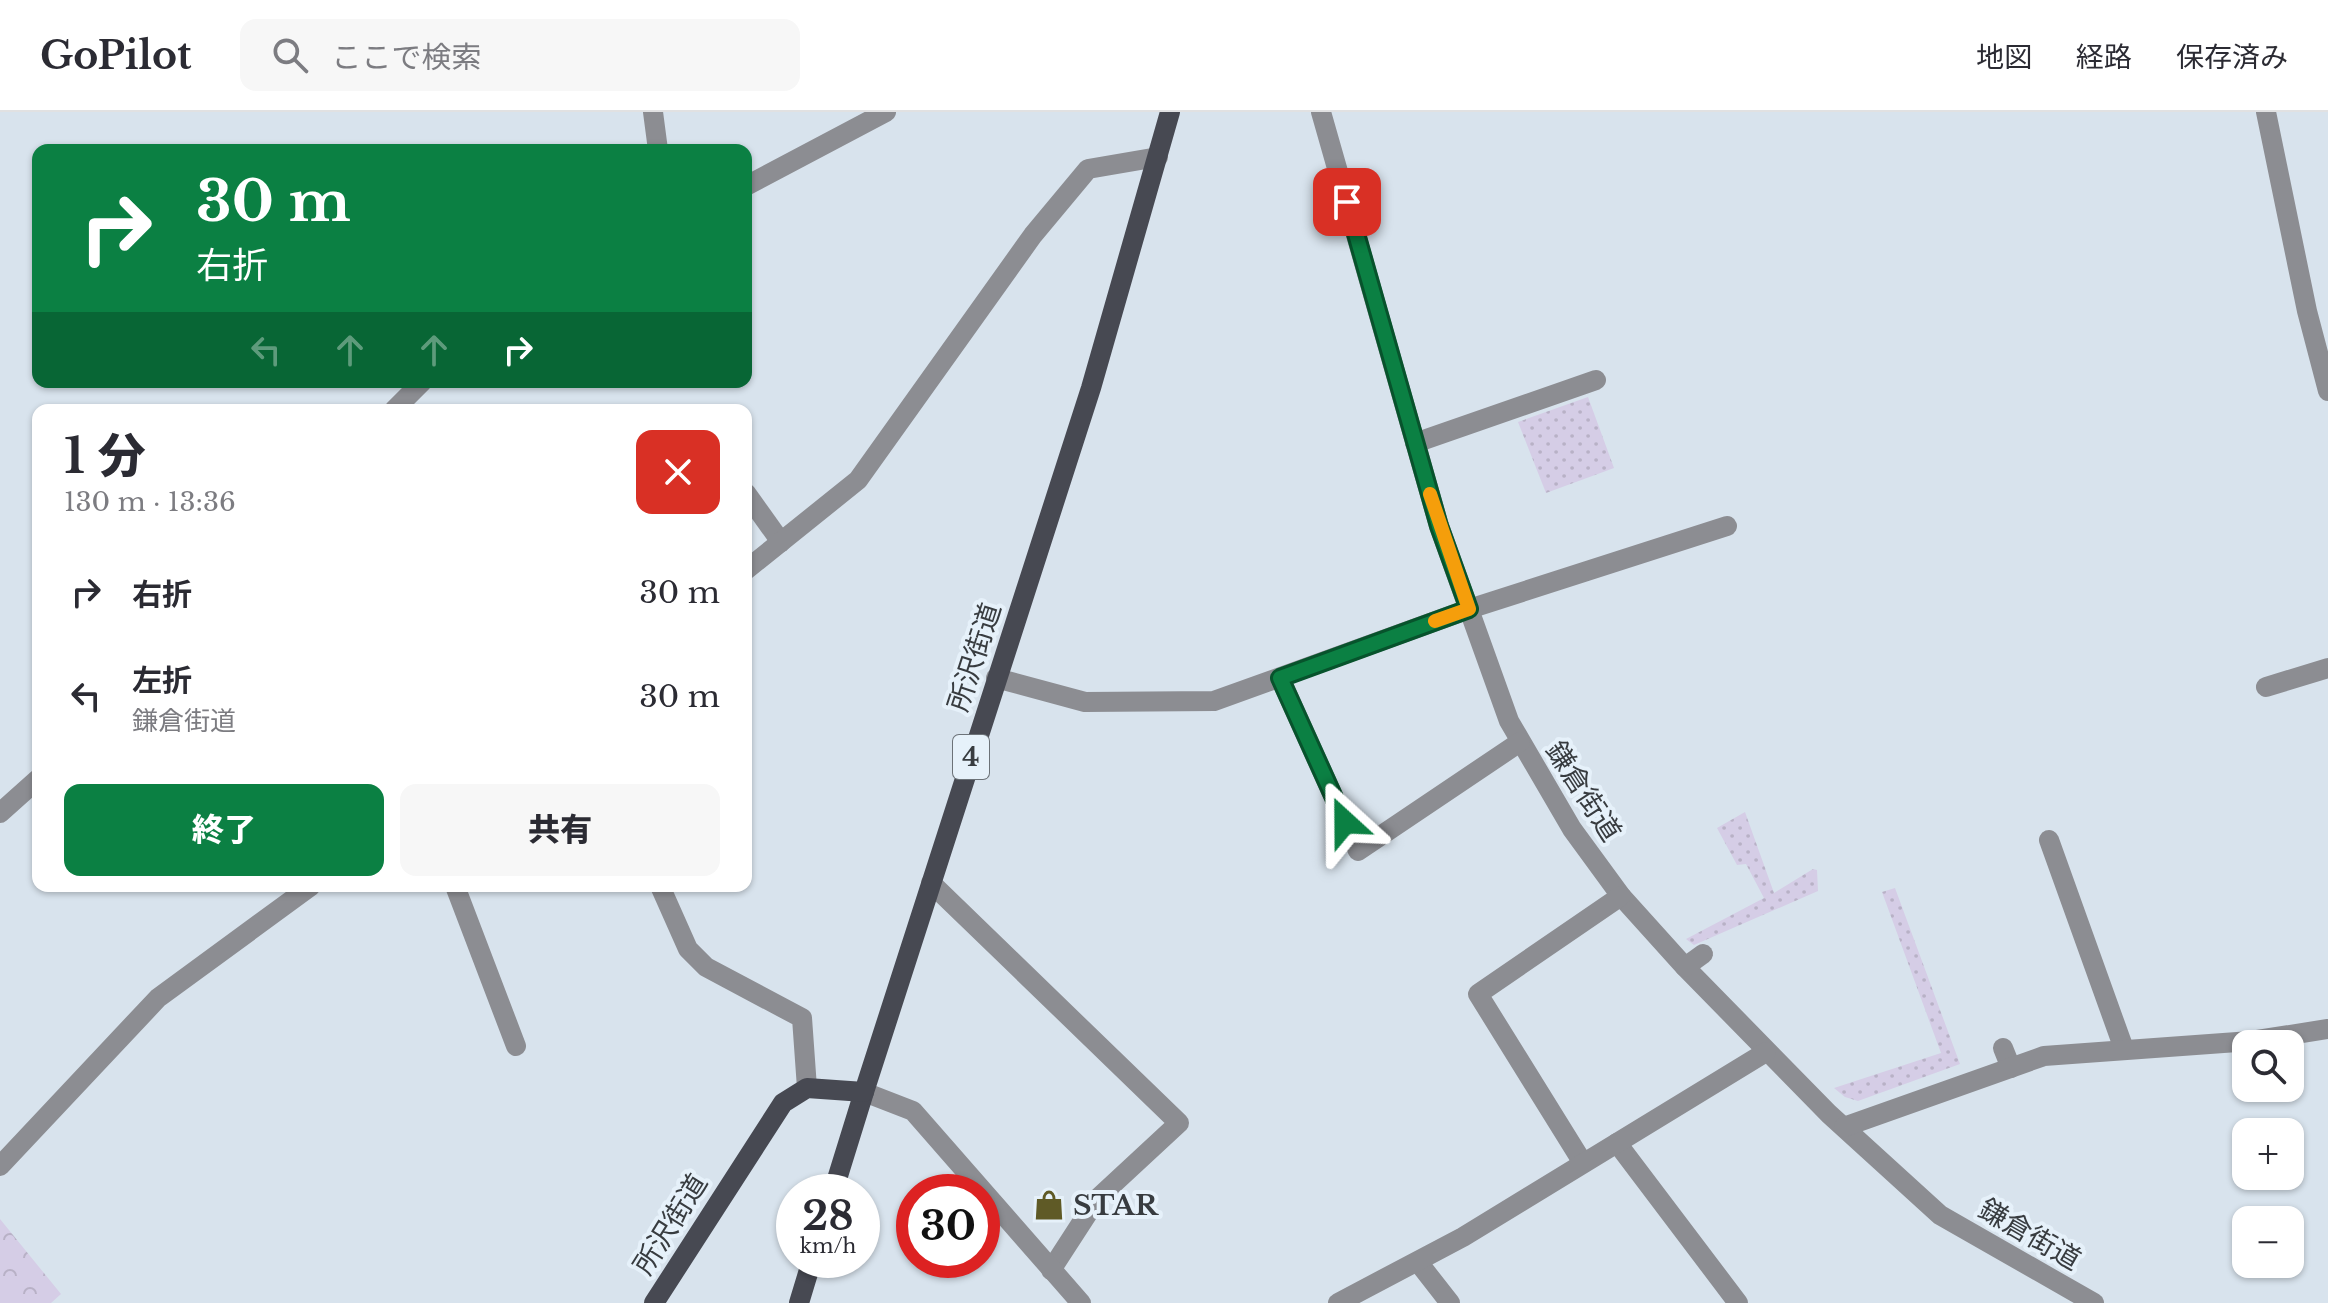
<!DOCTYPE html>
<html lang="ja">
<meta charset="utf-8">
<style>
:root{--surface:#fff;--page:#f7f7f7;--text:#2b2b33;--muted:#7c7c81;--line:#e1e1e2;--accent:#0b8043}
body{margin:0;font-family:"Libre Baskerville","Noto Sans JP",serif;background:var(--page);color:var(--text);height:100vh;display:flex;flex-direction:column;font-size:30px;white-space:nowrap}
*{box-sizing:border-box;margin:0}
p{font-size:26px;color:var(--muted)}
.icon{flex:none;width:44px;height:44px;fill:none;stroke:currentColor;stroke-width:2;stroke-linecap:round;stroke-linejoin:round}
.map{position:relative;flex:1;overflow:hidden}
.panel{position:absolute;left:32px;top:292px;width:720px;height:488px;display:flex;flex-direction:column;background:var(--surface);border-radius:16px;box-shadow:0 2px 6px #0004}
.panel>*{flex:none}
.banner{position:absolute;left:32px;top:32px;width:720px;height:244px;border-radius:16px;box-shadow:0 2px 6px #0004;background:#0b8043;color:#fff;overflow:hidden}
.buttons{position:absolute;left:2232px;top:918px;display:grid;gap:16px}
.buttons a{display:grid;place-items:center;width:72px;height:72px;border-radius:16px;background:var(--surface);box-shadow:0 2px 6px #0004;font-size:40px}
.speed{position:absolute;left:776px;top:1062px;display:flex;gap:16px;font-size:40px;font-weight:700;text-align:center}
.speed>*{display:grid;place-content:center;width:104px;height:104px;border-radius:50%;background:var(--surface);box-shadow:0 2px 6px #0004;line-height:1}
.speed small{font-size:20px;font-weight:400}
.speed .limit{border:12px solid #d22;background:#fff;color:#111}
.pin{position:absolute;display:grid;place-items:center;width:68px;height:68px;color:#fff;margin:-34px;border-radius:16px;box-shadow:0 4px 12px #0006}
.me{position:absolute;width:88px;margin:-44px;rotate:336deg;stroke-linejoin:round;filter:drop-shadow(0 0 6px #0008)}
.turn{display:flex;align-items:center;gap:28px;height:168px;padding:0 32px;font-size:36px}
.turn .icon{width:104px;height:104px;stroke-width:2.5}
.turn b{display:block;font-size:56px;line-height:68px}
.lanes{display:flex;align-items:center;height:76px;padding:0 32px;background:#0003;justify-content:center;gap:40px;direction:ltr}
.lanes .off{opacity:.35}
.round{display:grid;place-items:center;flex:none;width:84px;height:84px;border-radius:16px;background:var(--page)}
.summary{display:flex;align-items:center;justify-content:space-between;height:136px;padding:0 32px}
h1{font-size:48px;font-weight:800;line-height:60px}
.action{display:flex;gap:16px;margin-top:auto;padding:16px 32px}
.action a{flex:1;height:92px;border-radius:16px;background:var(--accent);color:#fff;font-size:32px;font-weight:800;line-height:92px;text-align:center}
.action a+a{background:var(--page);color:var(--text)}
ul{padding:0;list-style:none}
li{display:flex;align-items:center;gap:24px;height:104px;padding:0 32px}
li div{flex:1}
li b{display:block;font-size:30px}
li em{font-style:normal}
header{display:flex;align-items:center;gap:48px;box-sizing:border-box;height:112px;padding:0 40px;background:var(--surface);border-bottom:2px solid var(--line)}
header strong{font-size:38px}
nav{display:flex;gap:44px;margin-inline-start:auto;font-size:28px}
.search{width:560px;height:72px;background:var(--page);display:flex;align-items:center;gap:20px;box-sizing:border-box;padding:0 28px;border-radius:16px;color:var(--muted);font-size:30px}
.map>svg:first-child{display:block}
.park{fill:url(#park-crowns)}
.garden{fill:url(#garden-dots)}
.lines{fill:none;stroke-linecap:round;stroke-linejoin:round}
.minor{stroke:#8c8d92;stroke-width:20}
.major{stroke:#474952;stroke-width:20}
.route-casing{stroke:#07532c;stroke-width:20}
.route{stroke:#0b8043;stroke-width:14}
.slow{stroke:#f59e0b;stroke-width:14}
.labels{text-anchor:middle;stroke-width:8;stroke-linejoin:round;paint-order:stroke}
.shield{fill:#e6f1fa;stroke:#6c7278;stroke-width:2}
.shield-label{font-size:26px;font-weight:bold;fill:#383c40}
.street-label{font-size:28px;fill:#383c40;stroke:#e6f1fa}
.poi-label{font-size:28px;font-weight:bold;fill:#383c40;stroke:#e6f1fa;text-anchor:start}
</style>
<header>
<strong>GoPilot</strong>
<div class="search"><svg class="icon" aria-label="search" viewBox="0 0 24 24"><circle cx="10" cy="10" r="6"/><path d="M15 15l6 6"/></svg>ここで検索</div>
<nav><a>地図</a><a>経路</a><a>保存済み</a></nav>
</header>
<div class="map">
<svg width="2328" height="1191" viewBox="0 0 2328 1191">
<defs>
<pattern id="park-crowns" width="20" height="18" patternUnits="userSpaceOnUse" patternTransform="scale(2)"><rect width="20" height="18" fill="#d5cde6"/><path d="M2 6a3 3 0 1 1 6 0M12 15a3 3 0 1 1 6 0" fill="none" stroke="#b8b1c6"/></pattern>
<pattern id="garden-dots" width="8" height="8" patternUnits="userSpaceOnUse" patternTransform="scale(2)"><rect width="8" height="8" fill="#d5cde6"/><path d="M2 2h.1M6 6h.1" fill="none" stroke="#b8b1c6" stroke-width="1.8" stroke-linecap="round"/></pattern>
</defs>
<rect width="100%" height="100%" fill="#d8e3ed"/>
<!-- park -->
<polygon class="park" points="0,1107 61,1182 51,1191 0,1191"/>
<!-- garden -->
<g class="garden">
<polygon points="1588,285 1614,356 1546,381 1518,310"/>
<polygon points="1745,700 1774,781 1813,757 1817,758 1818,779 1694,833 1686,827 1764,786 1746,752 1737,753 1717,716"/>
<polygon points="1895,776 1960,952 1858,989 1845,985 1834,976 1941,941 1882,780"/>
</g>
<g class="lines">
<!-- minor -->
<g class="minor">
<polyline points="653,0 658,38"/>
<polyline points="1321,0 1439,414 1509,609 1572,717 1621,784 1685,855 1829,1002 1940,1103 2094,1191"/>
<polyline points="2266,0 2307,199 2328,279"/>
<polyline points="746,74 886,0"/>
<polyline points="394,298 422,270"/>
<polyline points="1415,331 1596,268"/>
<polyline points="746,381 781,430"/>
<polyline points="746,458 858,368 1033,123 1088,57 1158,45"/>
<polyline points="996,566 1085,590 1214,589 1469,497 1727,414"/>
<polyline points="1280,566 1358,739 1520,630"/>
<polyline points="2266,575 2328,556"/>
<polyline points="0,701 38,667"/>
<polyline points="2049,728 2124,937"/>
<polyline points="931,771 1179,1011 1097,1087 1051,1158"/>
<polyline points="455,774 516,934"/>
<polyline points="660,774 688,837 706,855 802,906 807,976"/>
<polyline points="1685,855 1703,842"/>
<polyline points="2003,936 2011,956"/>
<polyline points="864,980 913,999 1081,1191"/>
<polyline points="1844,1015 2044,944 2251,929 2328,917"/>
<polyline points="1617,1031 1738,1191"/>
<polyline points="1583,1051 1478,882 1621,784"/>
<polyline points="0,1054 158,886 311,774"/>
<polyline points="1418,1150 1450,1191"/>
<polyline points="1338,1191 1463,1125 1766,940"/>
</g>
<!-- major -->
<g class="major">
<polyline points="833,1080 864,980"/>
<polyline points="654,1191 783,991 807,976 864,980 1091,276 1170,0"/>
<polyline points="799,1191 812,1148"/>
</g>
</g>
<g class="lines">
<!-- route casing -->
<g class="route-casing">
<polyline id="route" points="1345,710 1280,566 1469,497 1439,414 1347,90"/>
</g>
<!-- route -->
<use href="#route" class="route"/>
<!-- slow -->
<polyline class="slow" points="1430,382 1469,497 1435,509"/>
</g>
<!-- icons -->
<defs>
<g id="shop-bare" transform="scale(2.4)"><path d="M-5-2.5h2.3a2.7 3.5 0 0 1 5.4 0H5L5.5 6h-11ZM-1.5-2.5h3a1.5 2.3 0 0 0-3 0Z" fill="#5f5a26" stroke="#e6f1fa" stroke-width="2.5" paint-order="stroke"/></g>
</defs>
<g fill-rule="evenodd">
<use href="#shop-bare" x="1049" y="1093"/>
</g>
<g class="labels">
<!-- shield labels -->
<rect class="shield" x="953" y="623" width="36" height="44" rx="6"/>
<g class="shield-label">
<text x="971" y="654">4</text>
</g>
<!-- street labels -->
<g class="street-label">
<text transform="translate(974 545) rotate(-72)" y="10">所沢街道</text>
<text transform="translate(1584 679) rotate(57)" y="10">鎌倉街道</text>
<text transform="translate(670 1112) rotate(-58)" y="10">所沢街道</text>
<text transform="translate(2030 1122) rotate(30)" y="10">鎌倉街道</text>
</g>
<!-- poi labels -->
<g class="poi-label">
<text x="1073" y="1103">STAR</text>
</g>
</g>
</svg>
<div class="buttons">
<a><svg class="icon" aria-label="search" viewBox="0 0 24 24"><circle cx="10" cy="10" r="6"/><path d="M15 15l6 6"/></svg></a>
<a>+</a>
<a>−</a>
</div>
<div class="speed"><div>28<small>km/h</small></div><div class="limit">30</div></div>
<div class="pin" style="left:1347px;top:90px;background:#d93025"><svg class="icon" aria-label="arrive" viewBox="0 0 24 24"><path d="M6 21V4h12l-3 4 3 4H6"/></svg></div>
<svg class="me" style="left:1345px;top:710px" viewBox="-20 -20 40 40"><path d="M0-17L14 15 0 8-14 15z" fill="#0b8043" stroke="#fff" stroke-width="4"/></svg>
<div class="banner">
<div class="turn"><svg class="icon" aria-label="right" viewBox="0 0 24 24"><path d="M7 20v-9h11M14 6l5 5-5 5"/></svg><div><b>30 m</b>右折</div></div>
<div class="lanes"><svg class="icon off" aria-label="left" viewBox="0 0 24 24"><path d="M17 20v-9H6M10 6l-5 5 5 5"/></svg><svg class="icon off" aria-label="ahead" viewBox="0 0 24 24"><path d="M12 20V5M6 11l6-6 6 6"/></svg><svg class="icon off" aria-label="ahead" viewBox="0 0 24 24"><path d="M12 20V5M6 11l6-6 6 6"/></svg><svg class="icon" aria-label="right" viewBox="0 0 24 24"><path d="M7 20v-9h11M14 6l5 5-5 5"/></svg></div>
</div>
<section class="panel">
<div class="summary"><div><h1>1 分</h1><p>130 m · 13:36</p></div><a class="round" style="background:#d93025;color:#fff"><svg class="icon" aria-label="close" viewBox="0 0 24 24"><path d="M6 6l12 12M18 6L6 18"/></svg></a></div>
<ul>
<li><svg class="icon" aria-label="right" viewBox="0 0 24 24"><path d="M7 20v-9h11M14 6l5 5-5 5"/></svg><div><b>右折</b></div><em>30 m</em></li>
<li><svg class="icon" aria-label="left" viewBox="0 0 24 24"><path d="M17 20v-9H6M10 6l-5 5 5 5"/></svg><div><b>左折</b><p>鎌倉街道</p></div><em>30 m</em></li>
</ul>
<div class="action"><a>終了</a><a>共有</a></div>
</section>
</div>
